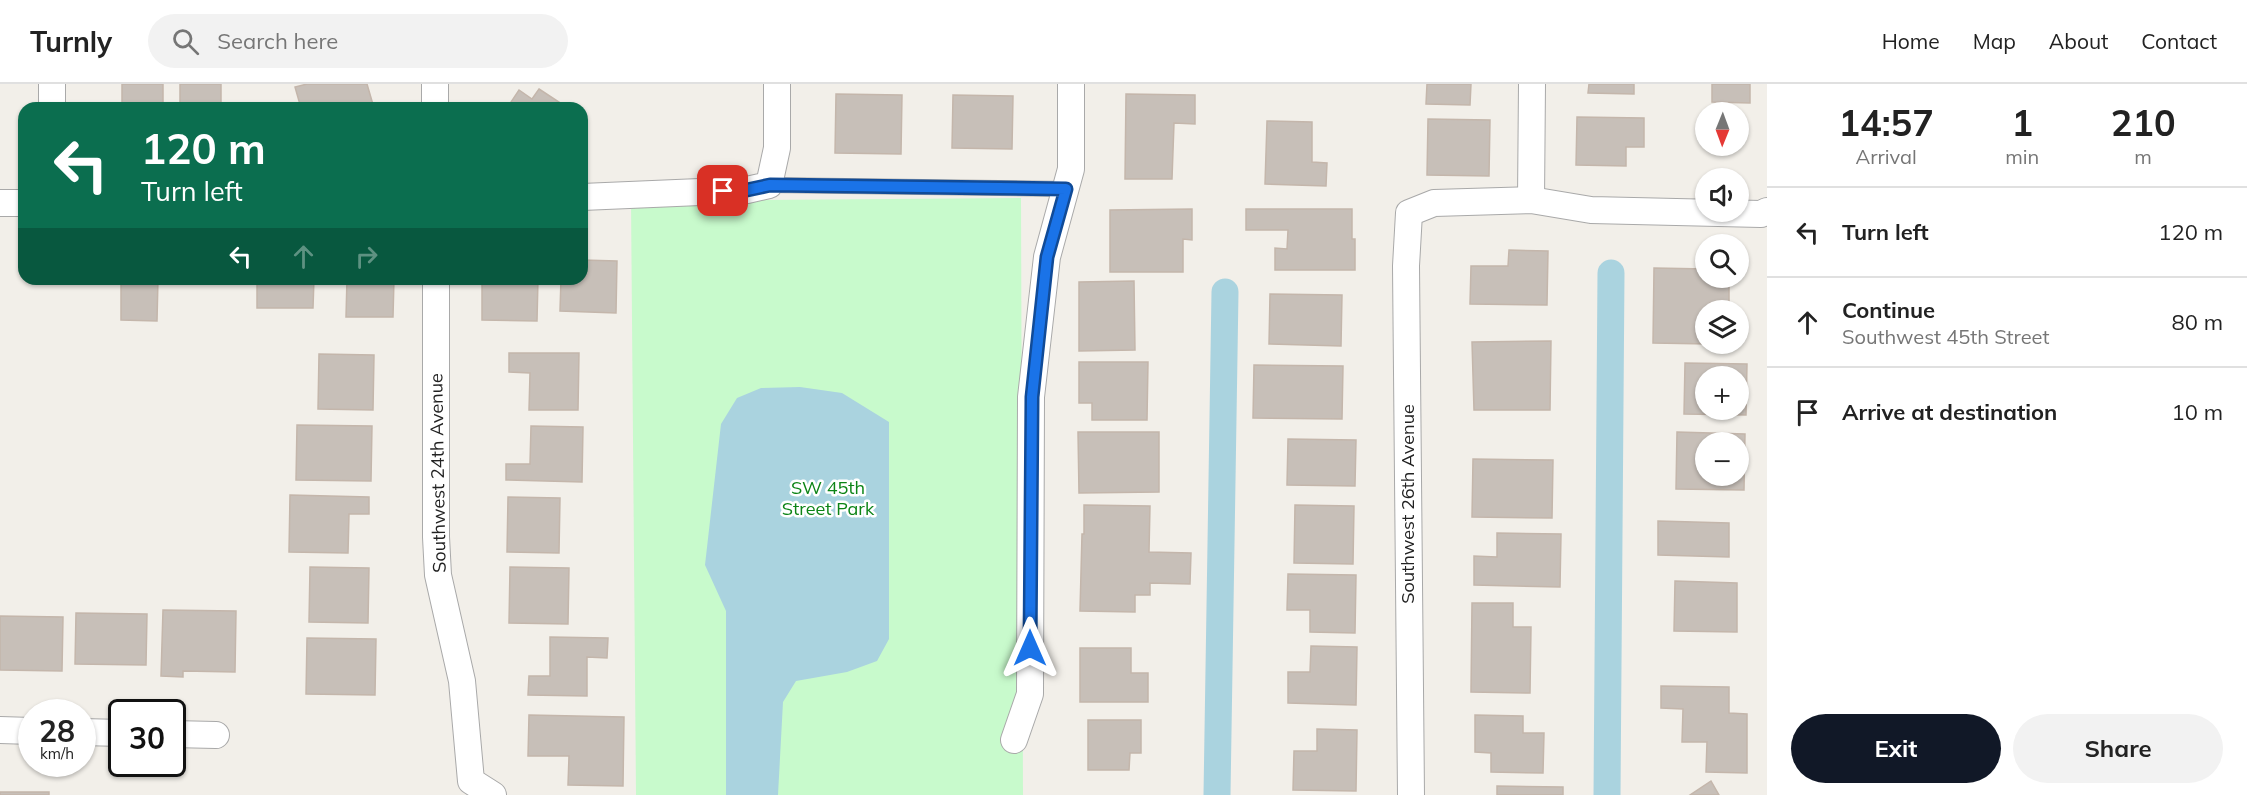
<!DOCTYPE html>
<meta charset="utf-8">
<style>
:root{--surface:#fff;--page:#f2f2f2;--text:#222;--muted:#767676;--line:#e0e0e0;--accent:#111827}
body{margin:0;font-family:Mulish,sans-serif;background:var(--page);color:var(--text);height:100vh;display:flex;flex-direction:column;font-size:22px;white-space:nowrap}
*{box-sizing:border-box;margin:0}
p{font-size:20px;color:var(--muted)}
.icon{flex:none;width:33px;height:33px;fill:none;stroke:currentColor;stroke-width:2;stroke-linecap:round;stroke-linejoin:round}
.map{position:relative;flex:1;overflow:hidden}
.panel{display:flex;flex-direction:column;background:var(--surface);width:480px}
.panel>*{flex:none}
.hud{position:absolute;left:18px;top:18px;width:570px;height:183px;border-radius:18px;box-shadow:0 2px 4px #0004;background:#0b6e4f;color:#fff;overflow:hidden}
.needle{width:39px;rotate:181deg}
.tools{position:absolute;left:1695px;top:18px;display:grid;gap:12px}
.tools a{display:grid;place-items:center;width:54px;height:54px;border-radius:50%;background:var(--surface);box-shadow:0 2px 4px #0004;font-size:30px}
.speed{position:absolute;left:18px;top:615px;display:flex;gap:12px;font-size:30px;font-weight:700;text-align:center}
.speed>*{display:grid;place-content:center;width:78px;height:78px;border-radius:50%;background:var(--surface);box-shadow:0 2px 4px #0004;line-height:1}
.speed small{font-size:15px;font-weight:400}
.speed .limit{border:3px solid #111;border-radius:9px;background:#fff;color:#111}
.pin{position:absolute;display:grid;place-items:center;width:51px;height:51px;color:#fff;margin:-26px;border-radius:12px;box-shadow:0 3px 9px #0006}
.me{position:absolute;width:66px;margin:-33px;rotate:0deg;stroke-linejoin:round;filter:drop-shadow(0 0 4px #0008)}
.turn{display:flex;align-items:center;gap:21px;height:126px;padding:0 24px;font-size:27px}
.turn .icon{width:78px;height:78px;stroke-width:2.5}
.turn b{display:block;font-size:42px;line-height:51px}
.lanes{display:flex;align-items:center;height:57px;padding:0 24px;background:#0003;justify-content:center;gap:30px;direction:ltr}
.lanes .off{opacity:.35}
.eta{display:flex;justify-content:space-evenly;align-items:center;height:102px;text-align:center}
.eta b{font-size:36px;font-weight:700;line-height:42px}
.action{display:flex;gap:12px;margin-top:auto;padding:12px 24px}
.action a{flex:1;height:69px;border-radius:36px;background:var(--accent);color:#fff;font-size:24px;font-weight:700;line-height:69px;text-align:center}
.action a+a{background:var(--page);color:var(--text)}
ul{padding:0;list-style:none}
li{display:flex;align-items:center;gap:18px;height:90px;padding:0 24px;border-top:2px solid var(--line)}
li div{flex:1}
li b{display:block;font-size:22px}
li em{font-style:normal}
header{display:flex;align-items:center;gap:36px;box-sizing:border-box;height:84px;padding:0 30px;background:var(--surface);border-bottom:2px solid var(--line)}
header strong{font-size:28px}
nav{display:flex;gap:33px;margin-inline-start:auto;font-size:21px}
.search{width:420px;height:54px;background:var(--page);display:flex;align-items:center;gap:15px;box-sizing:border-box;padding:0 21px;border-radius:33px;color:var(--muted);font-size:22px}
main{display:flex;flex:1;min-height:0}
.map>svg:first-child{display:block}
.park{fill:#c8facc}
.water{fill:#aad3df}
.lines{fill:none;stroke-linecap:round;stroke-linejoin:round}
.canal{stroke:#aad3df;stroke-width:27}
.building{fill:#c7bfb8;stroke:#c4b6ab;stroke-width:1.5;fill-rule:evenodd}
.lane-casing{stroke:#a9a9a9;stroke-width:16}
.street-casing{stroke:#a9a9a9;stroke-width:28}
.lane{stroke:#fff;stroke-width:14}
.street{stroke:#fff;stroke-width:26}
.route-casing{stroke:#114b97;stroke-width:15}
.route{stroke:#1a73e8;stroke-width:10}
.labels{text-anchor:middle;stroke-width:5;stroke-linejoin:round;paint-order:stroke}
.street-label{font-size:18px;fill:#222;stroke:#fff}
.park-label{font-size:18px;fill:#0c8416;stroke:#fff}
</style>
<header>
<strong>Turnly</strong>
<div class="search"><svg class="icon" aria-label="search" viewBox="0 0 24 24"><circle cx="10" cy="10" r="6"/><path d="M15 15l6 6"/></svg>Search here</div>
<nav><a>Home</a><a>Map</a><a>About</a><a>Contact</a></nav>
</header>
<main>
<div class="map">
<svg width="1767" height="711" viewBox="0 0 1767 711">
<rect width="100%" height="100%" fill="#f2efe9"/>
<!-- park -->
<polygon class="park" points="1021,114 1023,711 636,711 631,117"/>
<!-- water -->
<polygon class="water" points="800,303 842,309 889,338 889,555 877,577 847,588 796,597 783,618 778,711 726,711 726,527 705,481 721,340 737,314 761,304"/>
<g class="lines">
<!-- canal -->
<g class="canal">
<polyline points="1217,711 1225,208"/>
<polyline points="1607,711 1611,189"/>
</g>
</g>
<!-- building -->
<g class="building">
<rect x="122" y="0" width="41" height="24"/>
<rect x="180" y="0" width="41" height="24"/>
<polygon points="307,0 367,0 374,24 301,24 295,3"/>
<polygon points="1427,0 1471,0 1470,21 1426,20"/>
<polygon points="1589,0 1634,0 1634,10 1588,9"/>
<polygon points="1712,0 1750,0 1750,19 1712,18"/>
<polygon points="539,5 565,22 564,24 507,24 519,6 532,15"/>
<polygon points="836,10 902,11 901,70 835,69"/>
<polygon points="1126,10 1195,11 1195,40 1174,39 1172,95 1125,95"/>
<polygon points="953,11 1013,12 1012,65 952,64"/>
<polygon points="1577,33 1644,34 1644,63 1626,63 1626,82 1576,81"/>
<polygon points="1428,35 1490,36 1489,92 1427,91"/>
<polygon points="1267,37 1312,38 1312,78 1327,79 1326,102 1265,100"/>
<polygon points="1192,125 1192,156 1183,155 1183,188 1110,188 1110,126"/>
<polygon points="1246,125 1352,125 1352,155 1355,155 1355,186 1275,186 1275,164 1287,165 1288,146 1246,146"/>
<polygon points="1509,166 1548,167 1547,221 1470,220 1471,182 1508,182"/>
<polygon points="582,176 617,177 616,229 560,227 561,195 582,195"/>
<polygon points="1654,184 1706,185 1706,194 1729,194 1729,220 1710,219 1710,226 1706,226 1706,260 1709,260 1653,259"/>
<polygon points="121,195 158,195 157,237 121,236"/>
<polygon points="257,195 314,195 313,224 257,224"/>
<polygon points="347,195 394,195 393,233 346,233"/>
<polygon points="482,195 538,195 537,237 482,236"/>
<polygon points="1134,197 1135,266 1079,267 1079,198"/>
<polygon points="1270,210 1342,211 1341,262 1269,260"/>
<polygon points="1551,257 1550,326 1474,326 1472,258"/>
<polygon points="509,269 579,269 578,326 529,326 530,289 509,288"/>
<polygon points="319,270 374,271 373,326 318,325"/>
<polygon points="1079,278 1148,278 1147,336 1092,336 1092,319 1079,319"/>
<path d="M1685 279 1747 280 1746 331 1684 330ZM1706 292H1738V326H1706Z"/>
<polygon points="1254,281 1343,282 1342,335 1253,334"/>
<polygon points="297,341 372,342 371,397 296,396"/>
<polygon points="531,342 583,343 582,398 506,396 506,380 530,380"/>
<polygon points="1078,348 1159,348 1159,408 1079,409"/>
<path d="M1677 348 1745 350 1744 406 1676 405ZM1706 358H1738V392H1706Z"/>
<polygon points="1288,355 1356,356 1355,402 1287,401"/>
<polygon points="1473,375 1553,376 1552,434 1472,433"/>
<polygon points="290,411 369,413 369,430 349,430 348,469 289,468"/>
<polygon points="508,413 560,414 559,469 507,468"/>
<polygon points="1084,421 1150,422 1149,468 1191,469 1190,500 1150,499 1150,511 1135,511 1135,528 1080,527 1082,450 1084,450"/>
<polygon points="1295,421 1354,422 1353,480 1294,479"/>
<polygon points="1658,437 1729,439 1729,473 1658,471"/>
<polygon points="1497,449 1561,450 1560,503 1474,501 1474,472 1497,473"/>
<polygon points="310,483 369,484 368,539 309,538"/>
<polygon points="510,483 569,484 568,540 509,539"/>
<polygon points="1288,490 1356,491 1355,549 1310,548 1310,526 1287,526"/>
<polygon points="1675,497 1737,499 1737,548 1674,547"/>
<polygon points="1472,519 1513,519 1513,543 1531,543 1530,609 1471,608"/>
<polygon points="163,526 236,527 235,588 183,587 183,593 161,592"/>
<polygon points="76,529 147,530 146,581 75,580"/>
<polygon points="0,532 63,533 62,587 0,586"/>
<polygon points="550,553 608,554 607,574 587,573 587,612 528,611 529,592 550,592"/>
<polygon points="307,554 376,555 375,611 306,610"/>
<polygon points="1311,562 1357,563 1356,621 1288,619 1288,588 1310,588"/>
<polygon points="1080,564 1131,564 1131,589 1148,589 1148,618 1080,618"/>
<polygon points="1661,602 1729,603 1729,629 1747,630 1747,689 1706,688 1707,658 1682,658 1683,625 1661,624"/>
<polygon points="529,631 624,633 623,702 568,701 569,672 528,672"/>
<polygon points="1475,631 1523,632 1523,649 1544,649 1543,689 1491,688 1491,669 1475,668"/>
<polygon points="1088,636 1141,636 1141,669 1130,669 1129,686 1088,686"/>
<polygon points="1317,645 1357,646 1356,707 1293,706 1294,667 1317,667"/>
<polygon points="1711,697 1719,711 1690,711"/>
<polygon points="1497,702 1563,703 1563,711 1497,711"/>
<rect x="0" y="708" width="49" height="3"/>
</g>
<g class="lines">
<!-- lane casing -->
<g class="lane-casing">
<polyline id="lane" points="769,101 1066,105"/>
</g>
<!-- street casing -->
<g class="street-casing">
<g id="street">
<polyline points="52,0 52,24"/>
<polyline points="435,24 435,0"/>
<polyline points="582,113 747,106 769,101 777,64 777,0"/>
<polyline points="1531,116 1532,0"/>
<polyline points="0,119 24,119"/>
<polyline points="436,195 436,453 438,491 462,597 471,697 493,711"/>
<polyline points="0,646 32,647"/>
<polyline points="82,648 122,649"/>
<polyline points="172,650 216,651"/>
<polyline points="1014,656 1030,610 1031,313 1047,173 1071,85 1071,0"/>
<polyline points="1411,711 1406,182 1409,129 1434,119 1531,116 1591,126 1761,130 1767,127"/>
</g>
</g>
<!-- lane -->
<use href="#lane" class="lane"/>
<!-- street -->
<use href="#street" class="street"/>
</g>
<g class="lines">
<!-- route casing -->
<g class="route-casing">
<polyline id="route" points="723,107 747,106 770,101 1066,105 1047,173 1032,313 1030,564"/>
</g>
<!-- route -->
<use href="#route" class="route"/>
</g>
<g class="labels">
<!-- street labels -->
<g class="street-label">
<text transform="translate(438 389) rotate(-91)" y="6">Southwest 24th Avenue</text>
<text transform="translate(1408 420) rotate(-90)" y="6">Southwest 26th Avenue</text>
</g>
<!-- park labels -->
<g class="park-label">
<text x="828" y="410">SW 45th<tspan x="828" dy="21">Street Park</tspan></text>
</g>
</g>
</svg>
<div class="tools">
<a><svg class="needle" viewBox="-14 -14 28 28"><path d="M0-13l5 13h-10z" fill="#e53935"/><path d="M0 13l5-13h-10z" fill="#767676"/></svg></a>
<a><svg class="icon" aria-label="sound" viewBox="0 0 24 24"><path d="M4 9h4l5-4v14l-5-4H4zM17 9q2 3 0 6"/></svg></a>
<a><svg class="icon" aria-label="search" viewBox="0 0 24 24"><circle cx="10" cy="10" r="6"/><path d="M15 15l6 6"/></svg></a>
<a><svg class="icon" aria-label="layers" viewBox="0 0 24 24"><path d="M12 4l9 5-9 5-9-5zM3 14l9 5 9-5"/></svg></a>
<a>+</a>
<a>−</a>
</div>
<div class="speed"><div>28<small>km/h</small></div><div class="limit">30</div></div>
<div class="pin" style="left:723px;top:107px;background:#d93025"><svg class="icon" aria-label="arrive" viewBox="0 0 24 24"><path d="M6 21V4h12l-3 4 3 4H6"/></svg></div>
<svg class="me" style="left:1030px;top:564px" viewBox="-20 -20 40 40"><path d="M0-17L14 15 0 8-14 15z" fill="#1a73e8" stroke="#fff" stroke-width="4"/></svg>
<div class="hud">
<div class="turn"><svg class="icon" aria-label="left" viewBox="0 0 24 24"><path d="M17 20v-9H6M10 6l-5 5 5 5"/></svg><div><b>120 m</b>Turn left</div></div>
<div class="lanes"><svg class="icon" aria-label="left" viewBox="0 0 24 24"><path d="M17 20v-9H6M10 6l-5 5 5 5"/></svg><svg class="icon off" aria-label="ahead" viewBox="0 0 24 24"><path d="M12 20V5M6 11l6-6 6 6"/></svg><svg class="icon off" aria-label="right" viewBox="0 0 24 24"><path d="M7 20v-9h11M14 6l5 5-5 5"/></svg></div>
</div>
</div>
<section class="panel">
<div class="eta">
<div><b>14:57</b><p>Arrival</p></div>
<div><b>1</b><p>min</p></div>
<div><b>210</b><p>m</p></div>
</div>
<ul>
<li><svg class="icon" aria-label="left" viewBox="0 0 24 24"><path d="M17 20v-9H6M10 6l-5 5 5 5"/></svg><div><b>Turn left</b></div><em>120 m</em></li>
<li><svg class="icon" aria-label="ahead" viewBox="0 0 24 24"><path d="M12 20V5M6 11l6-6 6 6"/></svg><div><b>Continue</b><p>Southwest 45th Street</p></div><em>80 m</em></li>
<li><svg class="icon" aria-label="arrive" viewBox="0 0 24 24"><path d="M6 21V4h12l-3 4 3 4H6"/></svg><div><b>Arrive at destination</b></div><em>10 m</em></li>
</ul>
<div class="action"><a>Exit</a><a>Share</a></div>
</section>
</main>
